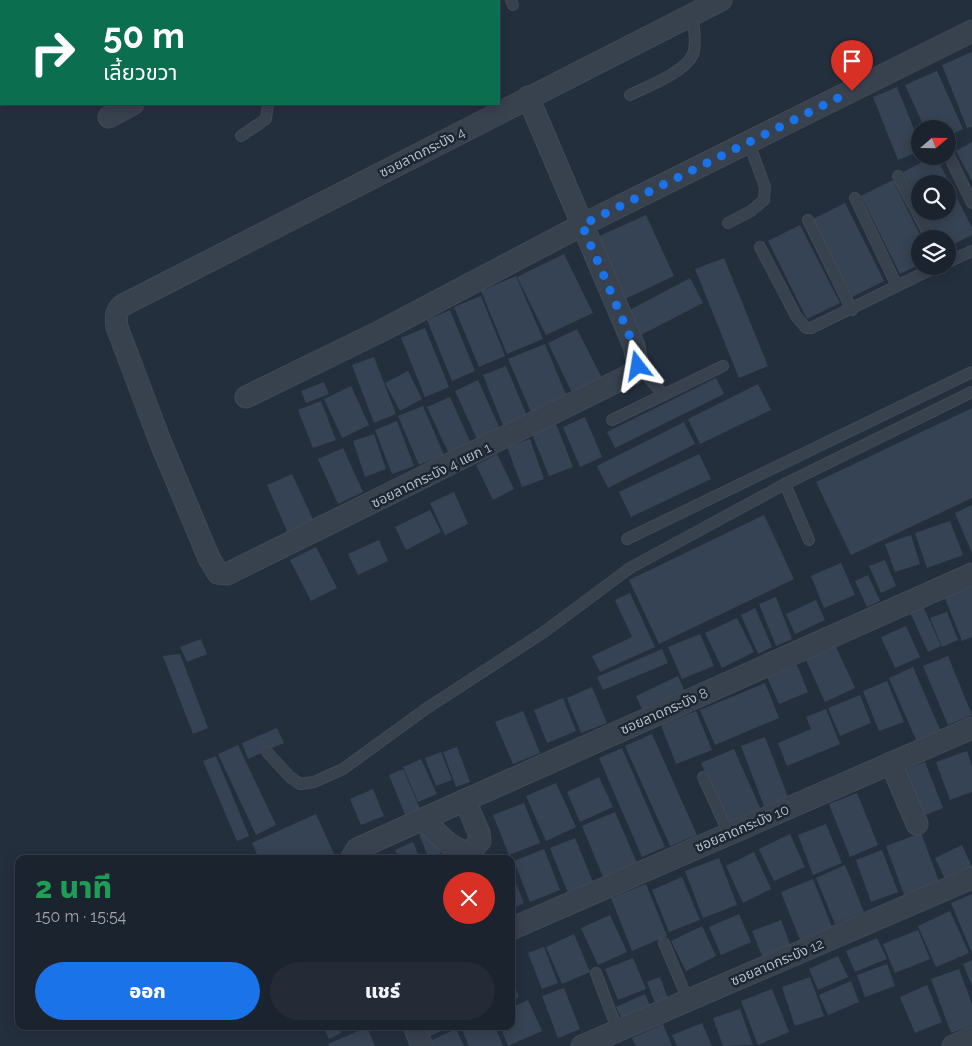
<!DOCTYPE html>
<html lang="th">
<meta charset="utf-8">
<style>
:root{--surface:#1b232e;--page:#242b36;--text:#f1f3f6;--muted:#a0a4aa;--line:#39404a;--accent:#1a73e8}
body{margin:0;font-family:Raleway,"Noto Sans Thai",sans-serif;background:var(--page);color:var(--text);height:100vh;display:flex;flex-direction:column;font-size:19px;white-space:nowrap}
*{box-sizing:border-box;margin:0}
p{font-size:16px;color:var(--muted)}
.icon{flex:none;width:28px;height:28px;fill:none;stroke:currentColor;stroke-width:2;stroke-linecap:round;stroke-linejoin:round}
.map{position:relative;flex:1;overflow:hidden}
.sheet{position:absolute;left:15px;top:855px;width:500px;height:175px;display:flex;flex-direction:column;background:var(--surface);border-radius:10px;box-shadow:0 2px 12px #0003,0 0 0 1px var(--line)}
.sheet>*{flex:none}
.guide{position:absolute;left:0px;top:0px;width:500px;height:105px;box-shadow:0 2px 12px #0003,0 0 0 1px var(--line);background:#0b6e4f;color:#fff;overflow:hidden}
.needle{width:32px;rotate:70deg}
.buttons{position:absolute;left:911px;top:120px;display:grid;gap:10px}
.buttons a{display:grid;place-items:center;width:45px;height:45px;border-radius:50%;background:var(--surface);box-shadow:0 2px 12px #0003,0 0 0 1px var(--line);font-size:25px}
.pin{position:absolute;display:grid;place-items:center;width:42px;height:42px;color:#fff;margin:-51px -21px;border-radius:50% 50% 50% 0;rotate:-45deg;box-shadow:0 0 5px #0007}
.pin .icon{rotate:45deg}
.me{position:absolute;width:55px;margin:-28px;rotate:346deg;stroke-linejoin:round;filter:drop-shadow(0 0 4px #0008)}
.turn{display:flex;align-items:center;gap:18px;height:105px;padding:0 20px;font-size:22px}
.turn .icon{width:65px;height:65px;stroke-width:2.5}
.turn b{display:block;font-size:35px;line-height:42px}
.round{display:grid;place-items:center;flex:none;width:52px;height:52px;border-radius:26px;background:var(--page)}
.overview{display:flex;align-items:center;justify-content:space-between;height:85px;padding:0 20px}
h1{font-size:30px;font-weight:800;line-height:38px;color:#1e9e55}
.cta{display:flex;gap:10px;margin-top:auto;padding:10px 20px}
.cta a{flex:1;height:58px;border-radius:30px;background:var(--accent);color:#fff;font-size:20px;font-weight:800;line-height:58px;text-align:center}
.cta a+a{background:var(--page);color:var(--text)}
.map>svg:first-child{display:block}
.building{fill:#364354}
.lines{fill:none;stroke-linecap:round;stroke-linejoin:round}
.lane-casing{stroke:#414a57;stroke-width:12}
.street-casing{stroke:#414a57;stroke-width:23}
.lane{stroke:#38414e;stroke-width:10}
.street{stroke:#38414e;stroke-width:21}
.route{stroke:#1a73e8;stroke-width:9;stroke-dasharray:0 16.2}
.labels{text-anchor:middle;stroke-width:5;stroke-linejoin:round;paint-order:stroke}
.street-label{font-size:14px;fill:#b4bcc9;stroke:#1d2633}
</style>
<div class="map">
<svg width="972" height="1046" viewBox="0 0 972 1046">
<rect width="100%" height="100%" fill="#242f3e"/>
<!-- building -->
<g class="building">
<polygon points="972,52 972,127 967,128 942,65"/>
<polygon points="937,71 963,129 948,136 948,129 925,129 905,85"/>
<polygon points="897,87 920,144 920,151 898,160 873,97"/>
<polygon points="972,142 972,181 956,151"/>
<polygon points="934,156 936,156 972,228 972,235 948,247 948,239 937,239 923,211 948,211 948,184 920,184 920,205 903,172"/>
<polygon points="893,180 922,239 920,239 920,264 900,274 861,196"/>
<polygon points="845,203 884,281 852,297 813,219"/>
<polygon points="646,215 674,276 623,300 595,238"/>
<polygon points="800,225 840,303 807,319 768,241"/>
<polygon points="564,254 593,313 546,335 517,277"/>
<polygon points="724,258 768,366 739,378 695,269"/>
<polygon points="516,276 543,339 507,354 481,291"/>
<polygon points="690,278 703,303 639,336 626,312"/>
<polygon points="481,296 505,356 479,367 454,307"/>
<polygon points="450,310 475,371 452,381 427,320"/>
<polygon points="425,328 449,387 425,397 401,338"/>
<polygon points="577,329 604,382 574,397 548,343"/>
<polygon points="545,344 567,397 531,412 508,359"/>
<polygon points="374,357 396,414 374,423 352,365"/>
<polygon points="506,366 528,418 504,428 483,375"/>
<polygon points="408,371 422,399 400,411 385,383"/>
<polygon points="716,378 724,394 615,448 607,432"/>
<polygon points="478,380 500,429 477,439 455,391"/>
<polygon points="324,382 329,394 306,403 301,391"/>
<polygon points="758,384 771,410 700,444 688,419"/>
<polygon points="351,386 369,425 342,438 324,399"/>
<polygon points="450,397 472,446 450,456 427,407"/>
<polygon points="321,401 336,440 313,448 298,410"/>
<polygon points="423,406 444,455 419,465 398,416"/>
<polygon points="972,408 972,498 851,555 816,482"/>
<polygon points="585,417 602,457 580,467 563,427"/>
<polygon points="397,421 414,466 392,474 375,430"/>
<polygon points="684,422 695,444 608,488 597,466"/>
<polygon points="556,424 573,467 549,476 532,434"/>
<polygon points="374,434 386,469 365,477 353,441"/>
<polygon points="530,439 544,479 522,487 507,447"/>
<polygon points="343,448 363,492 338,504 318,459"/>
<polygon points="497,454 514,489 493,500 476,465"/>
<polygon points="699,454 711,479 631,517 619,492"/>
<polygon points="292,474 315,524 289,536 267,485"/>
<polygon points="454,492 468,524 445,535 430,503"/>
<polygon points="972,505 972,553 955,513"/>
<polygon points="430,510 441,532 406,550 395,527"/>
<polygon points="764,515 794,579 659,644 629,580"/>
<polygon points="950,521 963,555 927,568 915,533"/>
<polygon points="911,535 920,564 895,572 885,544"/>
<polygon points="379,540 388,561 358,575 348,554"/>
<polygon points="316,547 337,588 311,601 290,560"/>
<polygon points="885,560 896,586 881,593 869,566"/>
<polygon points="841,563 855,595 824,608 811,576"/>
<polygon points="868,575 880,601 867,607 855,581"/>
<polygon points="972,585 972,637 962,641 944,596"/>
<polygon points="630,593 655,647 600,672 592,656 632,637 615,600"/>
<polygon points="776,597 792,639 776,646 759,604"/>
<polygon points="816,600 825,620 795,634 786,614"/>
<polygon points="922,604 941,646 928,652 909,610"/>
<polygon points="755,608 772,647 758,654 741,615"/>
<polygon points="947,612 958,640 942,647 930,618"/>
<polygon points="737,618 754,652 722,668 705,633"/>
<polygon points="906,626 920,657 895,668 881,637"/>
<polygon points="700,634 714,666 682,679 668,647"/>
<polygon points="201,639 207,654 187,662 180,647"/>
<polygon points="836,647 855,688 825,702 806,660"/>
<polygon points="662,649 668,663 603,690 597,677"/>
<polygon points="180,654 208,728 193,734 163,656"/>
<polygon points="948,656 972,715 948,725 923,666"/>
<polygon points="797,665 808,692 779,704 767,677"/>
<polygon points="913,667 941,732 917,742 889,678"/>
<polygon points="678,676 684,690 642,709 636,696"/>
<polygon points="887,681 904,722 879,731 863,691"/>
<polygon points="765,683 779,718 715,745 700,710"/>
<polygon points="592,687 607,723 581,733 567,698"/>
<polygon points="860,695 871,723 840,736 828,708"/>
<polygon points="563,698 576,731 547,743 534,710"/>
<polygon points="826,709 840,744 787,766 778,743 811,729 806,717"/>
<polygon points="523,711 540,753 513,764 495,722"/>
<polygon points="696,711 712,750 676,764 661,725"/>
<polygon points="277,728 284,743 248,759 242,743"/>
<polygon points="652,734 697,835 670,846 625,746"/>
<polygon points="765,737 788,797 764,806 741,746"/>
<polygon points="238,745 276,825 256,835 218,754"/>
<polygon points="457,747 470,782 456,787 443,752"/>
<polygon points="622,748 665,847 642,857 599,758"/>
<polygon points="734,749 761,810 728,825 701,763"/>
<polygon points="967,751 972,766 972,792 950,800 936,762"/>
<polygon points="441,752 452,780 436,786 425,758"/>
<polygon points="216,756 249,836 237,841 203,761"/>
<polygon points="421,759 437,794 418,802 403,767"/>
<polygon points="925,762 943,808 918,818 899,772"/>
<polygon points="403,769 421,811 406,817 389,775"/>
<polygon points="599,777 613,807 580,822 567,792"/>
<polygon points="556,783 576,827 546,841 526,796"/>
<polygon points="373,789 384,816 361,825 350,799"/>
<polygon points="857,793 878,845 850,857 829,804"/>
<polygon points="524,803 540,843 509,855 493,815"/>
<polygon points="615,812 637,863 603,877 582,826"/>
<polygon points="316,814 334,854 323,859 259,859 252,843"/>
<polygon points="826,824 842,863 813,875 798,835"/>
<polygon points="430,829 443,859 429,859 419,834"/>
<polygon points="921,833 940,884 905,897 886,846"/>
<polygon points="790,834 805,867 774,881 759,849"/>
<polygon points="575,838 593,882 568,893 550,848"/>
<polygon points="413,842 420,859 399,859 395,850"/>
<polygon points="962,845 972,867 945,879 935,858"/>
<polygon points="544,849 560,890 530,902 514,861"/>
<polygon points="882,850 898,892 871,902 856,860"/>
<polygon points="754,852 771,889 743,903 726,866"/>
<polygon points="719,858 737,905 703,918 685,871"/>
<polygon points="845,865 864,912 835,924 816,878"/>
<polygon points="511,871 524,903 511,909"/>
<polygon points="682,877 700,920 669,932 652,890"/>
<polygon points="813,879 832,927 800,940 781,892"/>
<polygon points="646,884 667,936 632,951 611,898"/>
<polygon points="972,894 972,953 951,903"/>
<polygon points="950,911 969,953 936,967 918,926"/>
<polygon points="739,914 751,942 721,955 709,927"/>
<polygon points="610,915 627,952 598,965 581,928"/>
<polygon points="781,920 791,947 763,958 752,931"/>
<polygon points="702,926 716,956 686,971 671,941"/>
<polygon points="918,930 930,959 895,973 883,944"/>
<polygon points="574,934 590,972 562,984 546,947"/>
<polygon points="877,938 887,959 855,972 846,951"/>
<polygon points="544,947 558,983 542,989 528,953"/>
<polygon points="838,956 848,977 818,990 809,969"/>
<polygon points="633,958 646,989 618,1000 605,969"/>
<polygon points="972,960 972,986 963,964"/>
<polygon points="887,964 895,986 865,997 857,975"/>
<polygon points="959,969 972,1004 972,1026 951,1033 931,979"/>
<polygon points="511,977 519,997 511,1000"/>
<polygon points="660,977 669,1001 656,1006 647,982"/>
<polygon points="810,977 824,1016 795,1026 782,987"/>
<polygon points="851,981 859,1002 828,1015 819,995"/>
<polygon points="927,985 942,1022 915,1033 900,997"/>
<polygon points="564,988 580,1029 558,1038 542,996"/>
<polygon points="772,989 789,1032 758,1045 741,1001"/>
<polygon points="645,994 652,1010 623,1022 616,1007"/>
<polygon points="528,1000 542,1031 508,1046 500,1026 511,1026 511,1008"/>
<polygon points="740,1009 753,1045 723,1046 713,1018"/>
<polygon points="702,1023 712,1046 677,1046 672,1035"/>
<polygon points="663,1024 672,1046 636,1046 632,1038"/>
<polygon points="323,1026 338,1026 341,1033 329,1039"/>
<polygon points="418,1026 452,1026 424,1039"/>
<polygon points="470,1026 495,1026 503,1046 469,1046 462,1030"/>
<polygon points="367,1027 375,1046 329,1046 328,1044"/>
<polygon points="456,1029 464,1046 424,1046 423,1044"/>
</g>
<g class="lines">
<!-- lane casing -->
<g class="lane-casing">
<g id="lane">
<polyline points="511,0 513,5"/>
<polyline points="234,1 242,0"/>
<path d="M630 95C646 87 686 72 693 54 697 43 694 26 692 15"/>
<polyline points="241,136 266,119 268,104"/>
<polyline points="948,154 972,203"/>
<polyline points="898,176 931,239"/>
<polyline points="855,198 897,286"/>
<polyline points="808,220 852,310"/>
<polyline points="728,223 751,211 764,200 765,187 749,143"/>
<polyline points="760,247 796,316 806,328 811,328 938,266"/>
<polyline points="948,262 972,251"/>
<polyline points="638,366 664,395"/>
<polyline points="612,420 723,366"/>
<polyline points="785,484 809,540"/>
<polyline points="627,539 972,372"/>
<polyline points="267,752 290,777 300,784 314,782 343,769 427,708 544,632 630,568 785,484 972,392"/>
<polyline points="703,777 729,834"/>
<polyline points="664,943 688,1000"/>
<polyline points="596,973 618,1031"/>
</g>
</g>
<!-- street casing -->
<g class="street-casing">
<g id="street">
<polyline points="9,1 11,0"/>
<polyline points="330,1 332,0"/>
<path d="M528 97 634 346 638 366 634 373 227 574 218 573 209 558 160 441 117 327C116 317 115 312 123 305L721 0"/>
<polyline points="109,117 133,104"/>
<polyline points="246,397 381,331 582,225 972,31"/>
<polyline points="891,763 917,824"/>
<path d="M423 819C436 831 451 852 470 852L480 841 479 833 465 800"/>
<polyline points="351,859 357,849 423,819 972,574"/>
<polyline points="511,929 972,728"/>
<polyline points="414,1026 422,1046"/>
<polyline points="582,1046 972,878"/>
<polyline points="953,1046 972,1038"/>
</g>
</g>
<!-- lane -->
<use href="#lane" class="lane"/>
<!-- street -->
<use href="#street" class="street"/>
</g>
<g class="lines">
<!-- route -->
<polyline class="route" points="638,366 634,346 582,225 852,91"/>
</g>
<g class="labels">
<!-- street labels -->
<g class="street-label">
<text transform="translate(422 152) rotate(-27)" y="5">ซอยลาดกระบัง 4</text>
<text transform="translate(431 475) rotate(-26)" y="5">ซอยลาดกระบัง 4 แยก 1</text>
<text transform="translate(664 711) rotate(-24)" y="5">ซอยลาดกระบัง 8</text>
<text transform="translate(742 828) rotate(-23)" y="5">ซอยลาดกระบัง 10</text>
<text transform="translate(777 962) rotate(-23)" y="5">ซอยลาดกระบัง 12</text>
</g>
</g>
</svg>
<div class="buttons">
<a><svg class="needle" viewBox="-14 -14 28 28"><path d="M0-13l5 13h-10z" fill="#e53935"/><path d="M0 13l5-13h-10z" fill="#a0a4aa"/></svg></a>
<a><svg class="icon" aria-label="search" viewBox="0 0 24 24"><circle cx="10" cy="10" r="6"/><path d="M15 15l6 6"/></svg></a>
<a><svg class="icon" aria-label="layers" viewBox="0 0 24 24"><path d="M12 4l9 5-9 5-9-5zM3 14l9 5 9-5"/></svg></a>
</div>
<div class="pin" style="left:852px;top:91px;background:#d93025"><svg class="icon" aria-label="arrive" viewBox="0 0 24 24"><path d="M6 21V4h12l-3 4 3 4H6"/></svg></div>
<svg class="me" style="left:638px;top:366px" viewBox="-20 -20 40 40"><path d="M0-17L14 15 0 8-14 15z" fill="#1a73e8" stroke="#fff" stroke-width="4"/></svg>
<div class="guide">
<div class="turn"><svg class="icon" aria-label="right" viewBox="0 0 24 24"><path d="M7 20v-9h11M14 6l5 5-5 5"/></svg><div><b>50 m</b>เลี้ยวขวา</div></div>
</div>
<section class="sheet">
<div class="overview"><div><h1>2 นาที</h1><p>150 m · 15:54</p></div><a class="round" style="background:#d93025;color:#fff"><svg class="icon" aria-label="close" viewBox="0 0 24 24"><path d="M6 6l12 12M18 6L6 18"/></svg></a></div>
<div class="cta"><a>ออก</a><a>แชร์</a></div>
</section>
</div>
